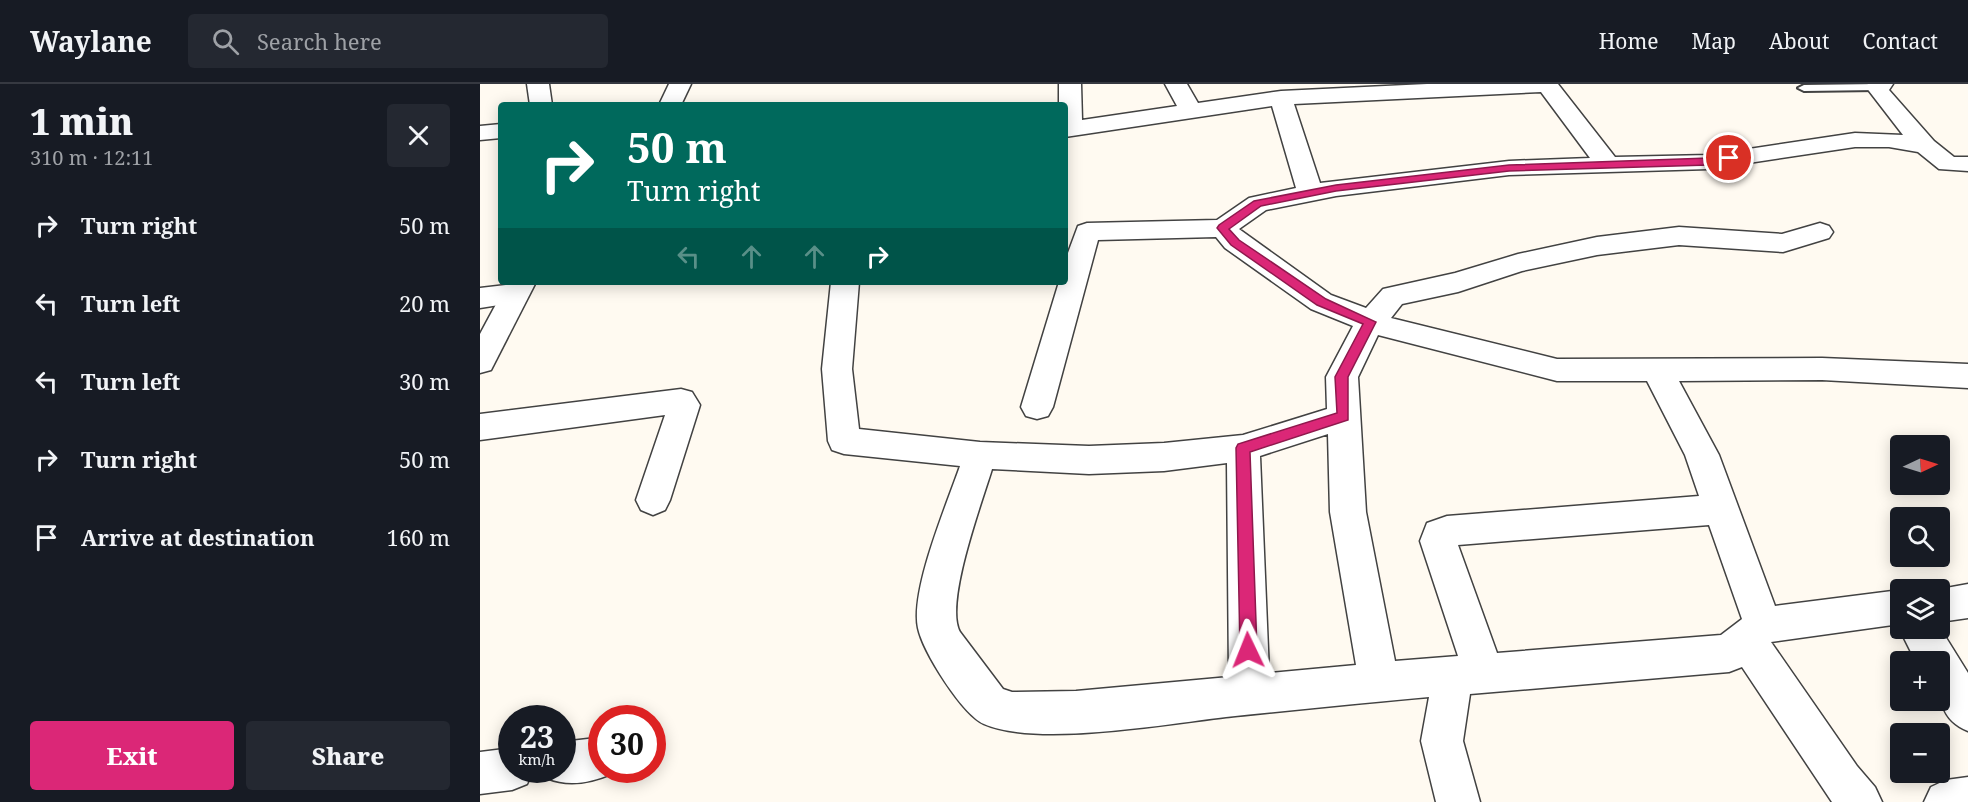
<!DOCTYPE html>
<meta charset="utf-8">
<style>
:root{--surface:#171b24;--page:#242831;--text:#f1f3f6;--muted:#9ea1a6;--line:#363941;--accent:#db2777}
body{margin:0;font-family:"Noto Serif",serif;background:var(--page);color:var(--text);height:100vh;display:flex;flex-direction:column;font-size:22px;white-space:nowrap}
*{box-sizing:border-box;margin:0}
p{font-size:20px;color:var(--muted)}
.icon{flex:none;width:33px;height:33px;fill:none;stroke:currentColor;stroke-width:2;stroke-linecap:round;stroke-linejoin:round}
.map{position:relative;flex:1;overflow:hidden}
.drawer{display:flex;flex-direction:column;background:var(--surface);width:480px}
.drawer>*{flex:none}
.banner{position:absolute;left:18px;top:18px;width:570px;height:183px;border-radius:6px;box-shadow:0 3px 15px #0003;background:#00695c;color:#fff;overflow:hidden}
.needle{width:39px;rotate:86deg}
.buttons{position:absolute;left:1410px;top:351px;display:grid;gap:12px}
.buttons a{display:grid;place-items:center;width:60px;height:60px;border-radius:6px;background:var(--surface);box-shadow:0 3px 15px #0003;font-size:30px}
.speed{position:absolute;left:18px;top:621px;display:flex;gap:12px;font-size:30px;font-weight:700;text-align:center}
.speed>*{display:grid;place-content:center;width:78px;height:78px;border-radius:50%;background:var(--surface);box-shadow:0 3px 15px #0003;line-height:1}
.speed small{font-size:15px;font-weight:400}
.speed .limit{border:9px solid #d22;background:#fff;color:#111}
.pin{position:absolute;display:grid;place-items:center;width:51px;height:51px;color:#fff;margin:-26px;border:3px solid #fff;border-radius:50%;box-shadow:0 2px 6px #0007}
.me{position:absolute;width:66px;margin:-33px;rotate:358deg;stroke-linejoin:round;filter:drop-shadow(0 0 4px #0008)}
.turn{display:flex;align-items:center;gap:21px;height:126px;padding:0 30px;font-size:27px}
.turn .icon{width:78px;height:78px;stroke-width:2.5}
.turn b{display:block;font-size:42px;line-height:51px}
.lanes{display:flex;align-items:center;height:57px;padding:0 30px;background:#0003;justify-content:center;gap:30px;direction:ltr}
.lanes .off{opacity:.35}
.round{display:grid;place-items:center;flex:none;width:63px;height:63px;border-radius:6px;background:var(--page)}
.head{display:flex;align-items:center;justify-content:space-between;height:102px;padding:0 30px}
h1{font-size:36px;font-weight:800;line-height:45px}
.cta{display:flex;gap:12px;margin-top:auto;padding:12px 30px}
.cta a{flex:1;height:69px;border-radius:6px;background:var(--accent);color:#fff;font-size:24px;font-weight:800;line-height:69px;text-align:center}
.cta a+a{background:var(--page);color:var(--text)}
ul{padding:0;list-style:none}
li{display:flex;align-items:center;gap:18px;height:78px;padding:0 30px}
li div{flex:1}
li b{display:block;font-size:22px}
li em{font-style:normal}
header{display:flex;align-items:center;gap:36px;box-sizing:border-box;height:84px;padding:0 30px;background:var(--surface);border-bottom:2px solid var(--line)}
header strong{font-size:28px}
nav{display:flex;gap:33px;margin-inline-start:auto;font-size:21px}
.search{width:420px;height:54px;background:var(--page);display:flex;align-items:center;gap:15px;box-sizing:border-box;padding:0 21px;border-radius:6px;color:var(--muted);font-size:22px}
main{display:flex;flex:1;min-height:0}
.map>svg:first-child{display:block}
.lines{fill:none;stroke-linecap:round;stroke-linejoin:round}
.service-casing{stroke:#424242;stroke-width:4}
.minor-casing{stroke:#424242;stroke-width:3}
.tertiary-casing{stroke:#424242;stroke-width:3}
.service{fill:#fff;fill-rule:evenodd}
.minor{fill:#fff;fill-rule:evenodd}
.tertiary{fill:#fff;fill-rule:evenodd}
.route{fill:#db2777;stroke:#8e194d;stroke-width:1.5}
</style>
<header>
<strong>Waylane</strong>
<div class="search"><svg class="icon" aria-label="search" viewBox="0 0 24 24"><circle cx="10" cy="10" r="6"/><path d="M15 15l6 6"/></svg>Search here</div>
<nav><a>Home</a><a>Map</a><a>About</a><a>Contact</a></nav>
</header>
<main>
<section class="drawer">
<div class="head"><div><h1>1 min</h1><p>310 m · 12:11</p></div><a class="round"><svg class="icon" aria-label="close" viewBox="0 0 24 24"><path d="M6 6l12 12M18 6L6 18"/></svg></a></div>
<ul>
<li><svg class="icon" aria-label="right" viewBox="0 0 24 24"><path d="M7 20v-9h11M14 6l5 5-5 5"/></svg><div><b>Turn right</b></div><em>50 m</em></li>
<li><svg class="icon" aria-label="left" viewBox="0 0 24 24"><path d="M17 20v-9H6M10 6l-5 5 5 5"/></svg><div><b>Turn left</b></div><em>20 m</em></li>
<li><svg class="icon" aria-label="left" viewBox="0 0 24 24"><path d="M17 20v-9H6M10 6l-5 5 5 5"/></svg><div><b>Turn left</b></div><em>30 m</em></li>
<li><svg class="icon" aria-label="right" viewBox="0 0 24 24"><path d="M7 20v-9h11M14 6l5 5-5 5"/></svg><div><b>Turn right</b></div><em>50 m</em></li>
<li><svg class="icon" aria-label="arrive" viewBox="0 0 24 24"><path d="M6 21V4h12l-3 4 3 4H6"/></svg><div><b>Arrive at destination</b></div><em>160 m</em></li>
</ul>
<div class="cta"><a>Exit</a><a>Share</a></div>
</section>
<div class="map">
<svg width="1488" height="718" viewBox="0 0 1488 718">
<rect width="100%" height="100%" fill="#fffaf1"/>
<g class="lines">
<!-- service casing -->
<g class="service-casing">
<polygon id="service" points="1398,0 1403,3 1397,6 1324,7 1318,4 1324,1"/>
</g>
<!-- minor casing -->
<g class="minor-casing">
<g id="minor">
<polygon points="47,0 69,0 72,21 50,21"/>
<path d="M579 0H601L602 36 697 22 685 0H707L718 19 801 7 947 0H1078L1135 73 1229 71 1375 49 1423 51 1386 3 1388 0H1413L1409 6 1454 57 1474 73H1488V87L1459 85 1438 68 1409 63H1375L1229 85 1029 91 856 112 786 126 759 145 851 211 886 224 903 205 975 189 1038 170 1117 153 1199 143 1302 150 1340 139 1349 142 1353 148 1349 154 1303 168 1199 161 1117 171 1042 187 978 208 922 220 911 234 1077 275 1342 274 1488 280V304L1342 296 1199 297 1239 371 1295 522 1420 506V544H1460L1488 589V647C1456 634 1460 608 1460 578H1436L1419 544 1420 540 1291 558 1377 682 1395 703 1402 718H1352L1262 583 1249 588 990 610 983 657 1000 718H956L941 657 949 613C881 619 814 626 746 633 687 640 556 663 504 640 482 630 443 568 438 544 430 506 467 420 480 382L364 370 352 366 348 357 342 285 351 198H379L372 285 379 345 500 358 609 362 684 359 763 351 847 325 846 293 873 242 831 225 745 164 736 153 618 156 573 323 568 332 557 335 546 332 541 323 579 198H585V177L598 142 607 139 737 136 769 114 816 104 792 22 585 53V21H579ZM1061 8 1110 74 1029 77 840 99 814 20ZM898 251 1077 297H1167L1205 371 1219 412 967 432 947 439 940 457 978 572 915 577 886 428 878 293ZM848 350 850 428 876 581 789 589 780 372ZM747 379 749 593 596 607 532 608 523 605 480 548C464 520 502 418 512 385L609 390 684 387ZM1229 441 1262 535 1241 551 1017 569 978 461Z"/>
<polygon points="21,40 21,54 0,56 0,42"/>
<polygon points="35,200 45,203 49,210 45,217 0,224 0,204"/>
<polygon points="201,305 212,308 220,321 190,416 185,426 173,431 161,426 156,416 185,331 0,356 0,330"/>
<polygon points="1488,500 1488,534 1460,538 1460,506 1455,506"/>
<path d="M116 654 122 656V686H133L131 690C110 699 88 703 67 694L63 686H82V658Z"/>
<polygon points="32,664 32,686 53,686 47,700 32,706 0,710 0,668"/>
<polygon points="1488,693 1488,718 1444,718 1451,703 1466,696"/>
</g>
</g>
<!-- tertiary casing -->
<g class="tertiary-casing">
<g id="tertiary">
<polygon points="189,0 211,0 201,21 179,21"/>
<polygon points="28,198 56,198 11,286 0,289 0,250"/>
</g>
</g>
<!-- service -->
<use href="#service" class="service"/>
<!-- minor -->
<use href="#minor" class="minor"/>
<!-- tertiary -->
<use href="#tertiary" class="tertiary"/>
</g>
<!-- route -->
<polygon class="route" points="1249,71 1254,74 1253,76 1229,81 1029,87 856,107 781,122 749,145 759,156 846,215 896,238 868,293 868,336 770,368 777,566 774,571 768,573 763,571 760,566 756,364 758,360 857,329 855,293 883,240 837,221 751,161 737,144 739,141 774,117 856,101 1029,81 1229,74"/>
</svg>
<div class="buttons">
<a><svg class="needle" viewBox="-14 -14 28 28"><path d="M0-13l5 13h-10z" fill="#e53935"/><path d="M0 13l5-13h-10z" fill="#9ea1a6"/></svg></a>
<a><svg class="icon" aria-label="search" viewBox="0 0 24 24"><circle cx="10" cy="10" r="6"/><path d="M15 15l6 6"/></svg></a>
<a><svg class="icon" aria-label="layers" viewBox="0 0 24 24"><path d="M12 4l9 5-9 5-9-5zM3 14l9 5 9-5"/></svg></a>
<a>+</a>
<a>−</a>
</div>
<div class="speed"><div>23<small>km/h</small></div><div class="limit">30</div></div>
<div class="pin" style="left:1249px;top:74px;background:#d93025"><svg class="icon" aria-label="arrive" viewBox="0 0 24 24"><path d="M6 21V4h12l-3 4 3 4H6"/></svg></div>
<svg class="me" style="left:768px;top:566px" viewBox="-20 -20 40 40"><path d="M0-17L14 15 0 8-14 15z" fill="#db2777" stroke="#fff" stroke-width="4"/></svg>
<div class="banner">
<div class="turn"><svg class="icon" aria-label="right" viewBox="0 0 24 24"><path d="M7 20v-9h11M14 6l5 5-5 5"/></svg><div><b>50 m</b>Turn right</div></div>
<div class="lanes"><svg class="icon off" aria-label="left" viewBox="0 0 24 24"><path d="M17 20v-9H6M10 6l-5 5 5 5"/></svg><svg class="icon off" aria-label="ahead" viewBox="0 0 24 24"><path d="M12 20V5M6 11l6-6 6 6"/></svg><svg class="icon off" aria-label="ahead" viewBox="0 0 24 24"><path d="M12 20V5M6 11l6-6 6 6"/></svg><svg class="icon" aria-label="right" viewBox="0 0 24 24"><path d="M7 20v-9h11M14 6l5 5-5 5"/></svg></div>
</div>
</div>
</main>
